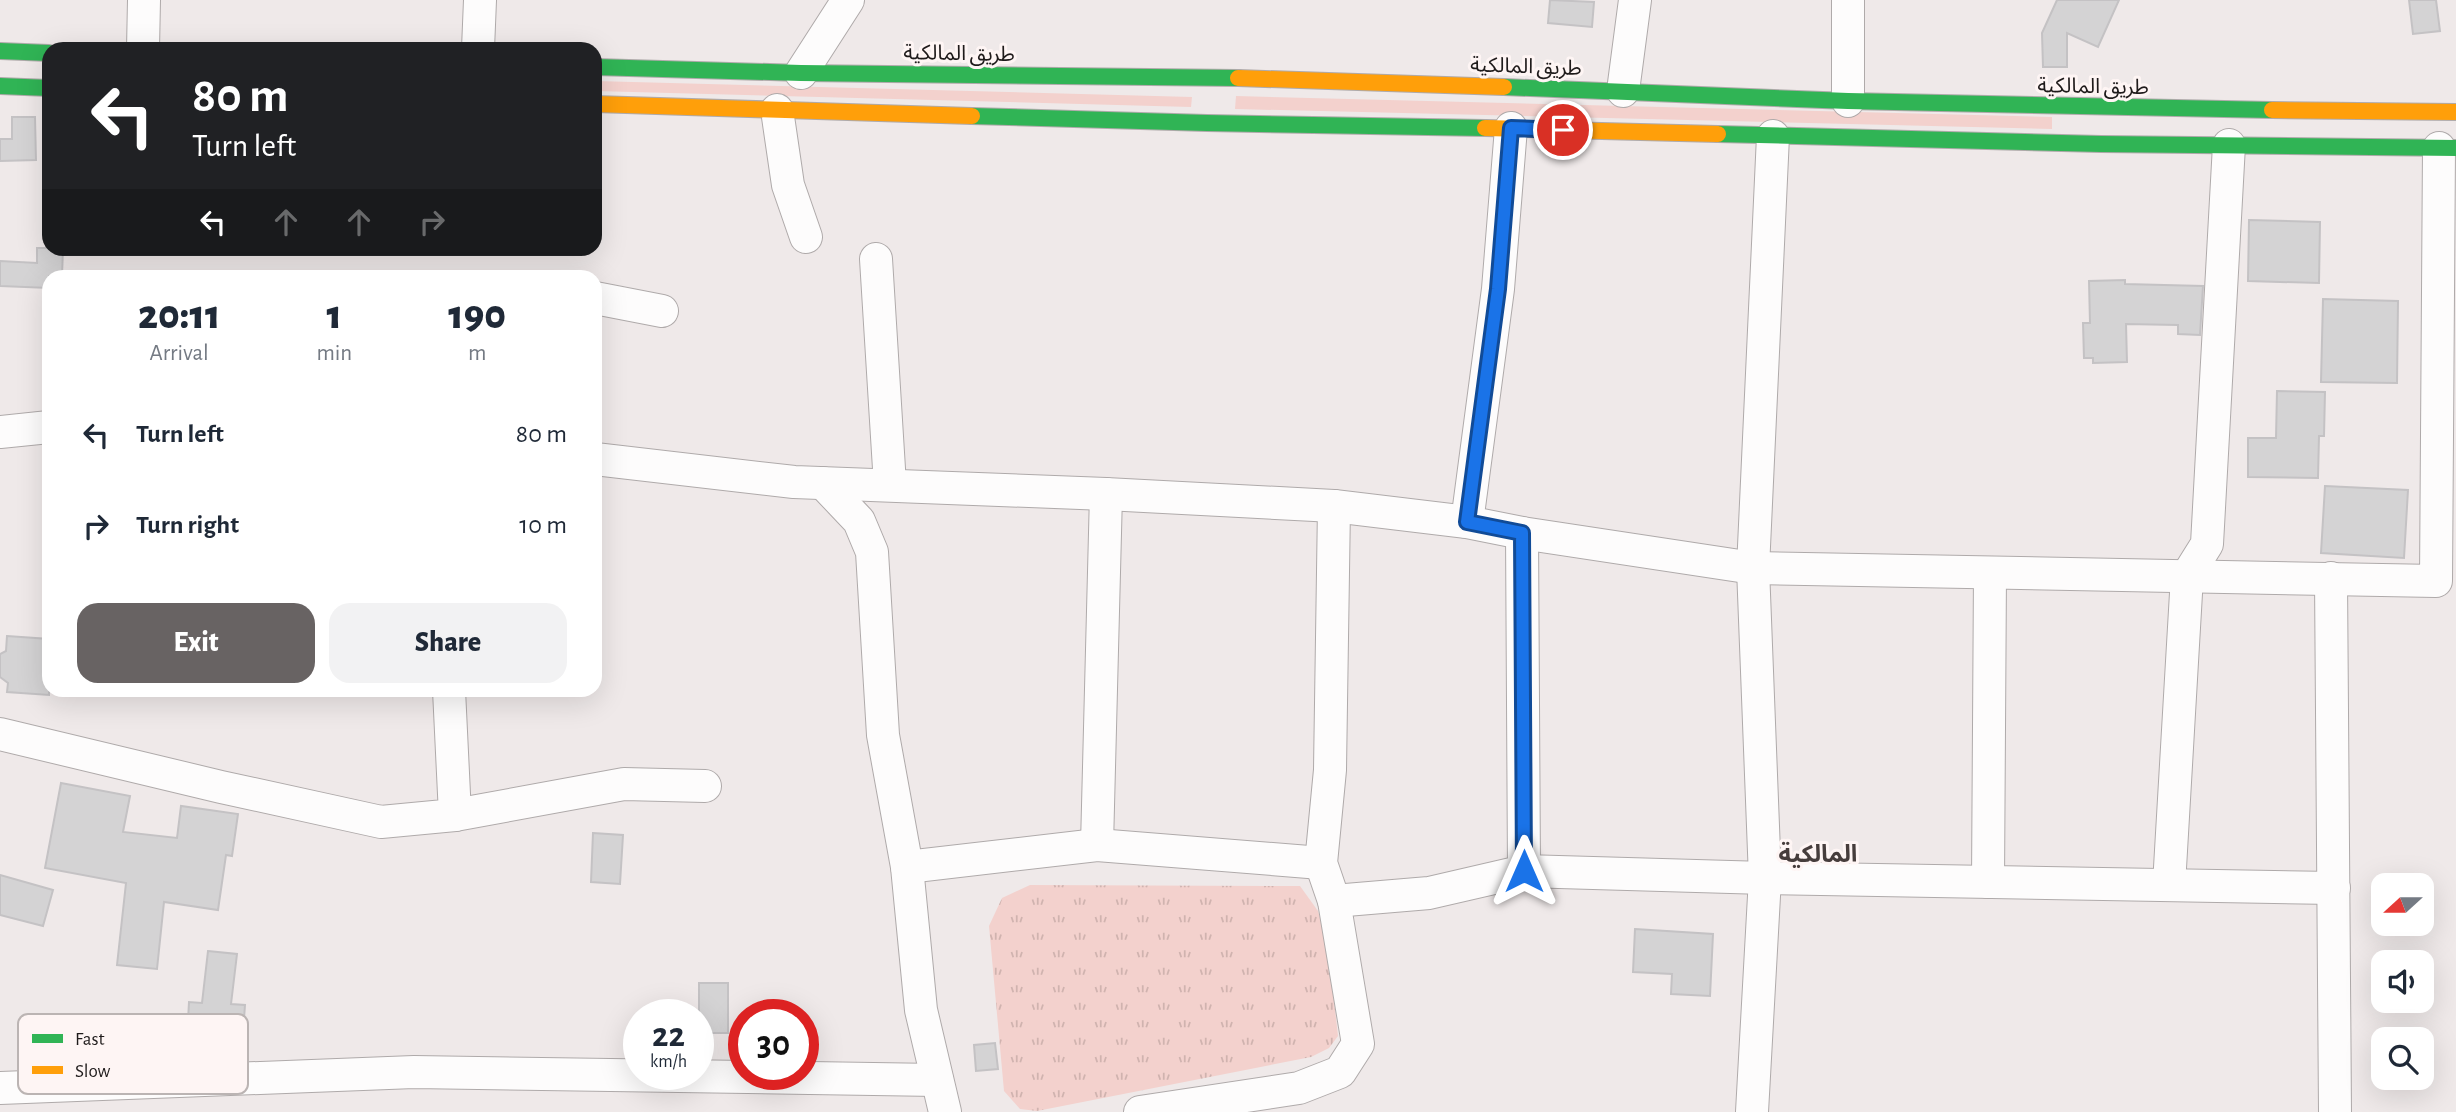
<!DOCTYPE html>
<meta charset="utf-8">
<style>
:root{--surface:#fff;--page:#f2f2f3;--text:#1f2937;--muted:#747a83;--accent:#686363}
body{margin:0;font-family:"Alegreya Sans","Noto Sans Arabic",sans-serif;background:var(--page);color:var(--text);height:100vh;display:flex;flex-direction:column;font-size:26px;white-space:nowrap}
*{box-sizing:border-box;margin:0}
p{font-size:23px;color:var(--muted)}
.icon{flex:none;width:38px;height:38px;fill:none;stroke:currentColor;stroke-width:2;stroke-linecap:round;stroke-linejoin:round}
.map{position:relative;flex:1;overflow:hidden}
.panel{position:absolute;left:42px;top:270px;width:560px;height:427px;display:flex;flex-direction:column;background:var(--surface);border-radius:21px;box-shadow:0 7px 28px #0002}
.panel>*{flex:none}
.hud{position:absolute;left:42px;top:42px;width:560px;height:214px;border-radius:21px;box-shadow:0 7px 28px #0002;background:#202124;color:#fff;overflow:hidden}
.needle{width:46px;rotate:249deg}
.fabs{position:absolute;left:2371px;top:873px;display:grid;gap:14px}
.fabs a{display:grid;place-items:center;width:63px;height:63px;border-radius:14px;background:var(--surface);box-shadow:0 7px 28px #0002;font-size:35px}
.speed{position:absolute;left:623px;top:999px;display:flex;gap:14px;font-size:35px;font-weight:700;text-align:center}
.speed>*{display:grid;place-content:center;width:91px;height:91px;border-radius:50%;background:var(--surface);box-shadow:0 7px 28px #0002;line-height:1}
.speed small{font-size:18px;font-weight:400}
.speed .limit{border:10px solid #d22;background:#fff;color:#111}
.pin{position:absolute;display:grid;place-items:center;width:60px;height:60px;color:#fff;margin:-30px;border:4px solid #fff;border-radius:50%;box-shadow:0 2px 7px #0007}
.me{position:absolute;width:77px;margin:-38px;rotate:0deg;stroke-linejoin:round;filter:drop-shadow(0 0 5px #0008)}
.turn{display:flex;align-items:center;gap:24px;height:147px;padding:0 35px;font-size:32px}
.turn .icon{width:91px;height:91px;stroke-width:2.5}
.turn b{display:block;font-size:49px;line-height:60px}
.lanes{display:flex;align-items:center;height:66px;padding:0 35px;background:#0003;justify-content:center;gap:35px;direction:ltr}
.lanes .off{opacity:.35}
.eta{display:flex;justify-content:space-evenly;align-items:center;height:119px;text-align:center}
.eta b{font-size:42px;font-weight:800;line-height:49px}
.action{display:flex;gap:14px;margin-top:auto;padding:14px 35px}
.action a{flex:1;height:80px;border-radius:21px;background:var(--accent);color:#fff;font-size:28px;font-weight:800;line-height:80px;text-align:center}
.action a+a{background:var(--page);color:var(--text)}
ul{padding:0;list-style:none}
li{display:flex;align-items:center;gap:21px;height:91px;padding:0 35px}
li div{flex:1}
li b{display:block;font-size:26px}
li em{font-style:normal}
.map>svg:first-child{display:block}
.green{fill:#f3d1cd}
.park{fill:url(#park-tufts)}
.building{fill:#d4d3d4;stroke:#c4c2c4;stroke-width:2}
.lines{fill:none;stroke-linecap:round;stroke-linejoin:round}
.street-casing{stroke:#afaaaa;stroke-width:34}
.fast-casing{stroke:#afaaaa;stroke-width:18}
.slow-casing{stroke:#afaaaa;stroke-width:18}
.street{stroke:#fdfcfc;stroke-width:32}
.fast{stroke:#30b455;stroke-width:16}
.slow{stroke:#ff9f0a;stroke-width:16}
.route-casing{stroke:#114b97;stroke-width:18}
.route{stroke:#1a73e8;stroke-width:12}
.labels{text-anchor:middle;stroke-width:6;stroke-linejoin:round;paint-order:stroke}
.street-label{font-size:21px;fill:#1f1b1b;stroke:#fef5f4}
.quarter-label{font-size:24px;font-weight:bold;fill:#463d3c;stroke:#fef5f4}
.key{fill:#fef5f4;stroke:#bbb4b3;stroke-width:2}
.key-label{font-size:19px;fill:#1f1b1b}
</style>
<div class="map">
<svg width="2456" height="1112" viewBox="0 0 2456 1112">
<defs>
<pattern id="park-tufts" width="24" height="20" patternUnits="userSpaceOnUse" patternTransform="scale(1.75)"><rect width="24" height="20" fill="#f3d1cd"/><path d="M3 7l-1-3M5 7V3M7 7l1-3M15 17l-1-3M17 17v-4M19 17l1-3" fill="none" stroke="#d0b3af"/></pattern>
</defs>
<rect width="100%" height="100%" fill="#efe9e9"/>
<!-- green -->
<g class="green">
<polygon points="595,81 1192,97 1191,107 595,91"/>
<polygon points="1236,96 2052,117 2052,129 1235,109"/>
</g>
<!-- park -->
<polygon class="park" points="1030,885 1300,886 1318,911 1327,939 1338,1036 1329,1048 1311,1057 1037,1111 1020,1109 1004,1091 989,926 1002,898"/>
<!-- building -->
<g class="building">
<polygon points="1550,0 1594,2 1592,27 1548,23"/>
<polygon points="2057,0 2119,0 2098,47 2067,33 2067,67 2043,67 2042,33"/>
<polygon points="2409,0 2436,0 2440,31 2413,34"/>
<polygon points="12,117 35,117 36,160 0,161 0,139 12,139"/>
<polygon points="2249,220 2320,222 2319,283 2248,281"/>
<polygon points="37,248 63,248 62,276 49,276 49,288 0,286 0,261 37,263"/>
<polygon points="2125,280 2125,284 2203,286 2200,335 2178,334 2178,325 2126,324 2127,362 2093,363 2093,358 2084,358 2083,323 2090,323 2089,281"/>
<polygon points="2323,299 2398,301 2397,383 2321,382"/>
<polygon points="2277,391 2325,392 2324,436 2319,436 2318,478 2248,477 2248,438 2276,438"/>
<polygon points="2325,486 2408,490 2404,558 2321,553"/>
<polygon points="7,636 49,639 49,695 7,692 8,683 0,677 0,654 6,651"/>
<polygon points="61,783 130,796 123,832 177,838 181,806 238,814 232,856 226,855 218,910 164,902 157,969 117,965 126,883 45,868"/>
<polygon points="593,833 623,835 620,884 591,882"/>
<polygon points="0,875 53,890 43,926 0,915"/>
<polygon points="1635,929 1713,934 1710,996 1671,994 1672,974 1633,972"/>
<polygon points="208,951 237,954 231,1004 245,1005 241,1060 186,1059 189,1002 202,1003"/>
<rect x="699" y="983" width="29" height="50"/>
<polygon points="995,1043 998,1069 976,1071 974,1045"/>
</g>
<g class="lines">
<!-- street casing -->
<g class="street-casing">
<g id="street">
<polyline points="143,49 144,0"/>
<polyline points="478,49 480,0"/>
<polyline points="801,73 848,0"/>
<polyline points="1623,91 1635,0"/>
<polyline points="1848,101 1848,0"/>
<polyline points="777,110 788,185 806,237"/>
<polyline points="876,259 890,485"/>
<polyline points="595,298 662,311"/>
<polyline points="0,432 49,427"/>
<polyline points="595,459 794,482 1106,494 1334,506 1467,522 1522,533 1753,568 2436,581 2439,148"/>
<polyline points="823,483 859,521 872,552 883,735 907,867 921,1010 945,1112"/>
<polyline points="1467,522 1498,289 1511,128"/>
<polyline points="1522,533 1524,871"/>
<polyline points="2331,578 2335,1112"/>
<polyline points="0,734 221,787 381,822 455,815 449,690"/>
<polyline points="455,815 624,784 705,786"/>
<polyline points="1097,845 1106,494"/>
<polyline points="907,867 1097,845 1321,863"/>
<polyline points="1988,882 1990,573"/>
<polyline points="2169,885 2187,576 2207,544 2229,145"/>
<polyline points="1334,901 1429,893 1524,871 1765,878 2334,888"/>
<polyline points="0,1088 414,1072 937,1080"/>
<polyline points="1140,1112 1299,1088 1340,1072 1358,1044 1334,901 1321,863 1330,770 1334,506"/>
<polyline points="1752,1112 1765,878 1753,568 1773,136"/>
</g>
</g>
<!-- fast casing -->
<g class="fast-casing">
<g id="fast">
<polyline points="0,51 49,53"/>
<polyline points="595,67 801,73 1238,78"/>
<polyline points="0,86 49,88"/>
<polyline points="1504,87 1848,101 2272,110"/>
<polyline points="972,116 1207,123 1485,128"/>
<polyline points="1718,134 2101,144 2456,148"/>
</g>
</g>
<!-- slow casing -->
<g class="slow-casing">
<g id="slow">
<polyline points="1238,78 1504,87"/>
<polyline points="595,104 972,116"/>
<polyline points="2272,110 2456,112"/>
<polyline points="1485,128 1718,134"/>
</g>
</g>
<!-- street -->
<use href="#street" class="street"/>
<!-- fast -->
<use href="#fast" class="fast"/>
<!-- slow -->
<use href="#slow" class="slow"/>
</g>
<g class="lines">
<!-- route casing -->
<g class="route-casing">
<polyline id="route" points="1524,871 1522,533 1467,522 1498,289 1511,128 1563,130"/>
</g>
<!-- route -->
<use href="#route" class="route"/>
</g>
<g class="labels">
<!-- street labels -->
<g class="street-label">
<text transform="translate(959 53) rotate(1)" y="7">طريق المالكية</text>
<text transform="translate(1526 66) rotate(2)" y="7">طريق المالكية</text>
<text transform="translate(2093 86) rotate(1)" y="7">طريق المالكية</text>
</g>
<!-- quarter labels -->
<g class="quarter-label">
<text x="1818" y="862">المالكية</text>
</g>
</g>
<!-- legend -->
<rect x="18" y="1014" width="230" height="80" rx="10" class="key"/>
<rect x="32" y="1034" width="31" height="9" fill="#30b455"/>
<rect x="32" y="1066" width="31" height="8" fill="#ff9f0a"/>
<g class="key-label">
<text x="75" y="1045">Fast</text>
<text x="75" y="1077">Slow</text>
</g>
</svg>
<div class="fabs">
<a><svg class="needle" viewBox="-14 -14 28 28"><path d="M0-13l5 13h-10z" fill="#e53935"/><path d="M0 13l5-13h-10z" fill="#747a83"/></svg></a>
<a><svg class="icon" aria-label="sound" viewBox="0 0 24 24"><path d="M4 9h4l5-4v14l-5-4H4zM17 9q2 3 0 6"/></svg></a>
<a><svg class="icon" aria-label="search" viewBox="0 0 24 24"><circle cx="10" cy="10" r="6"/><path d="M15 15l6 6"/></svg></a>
</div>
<div class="speed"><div>22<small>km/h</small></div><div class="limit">30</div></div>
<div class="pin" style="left:1563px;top:130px;background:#d93025"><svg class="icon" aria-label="arrive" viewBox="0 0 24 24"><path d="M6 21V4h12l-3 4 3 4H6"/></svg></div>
<svg class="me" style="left:1524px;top:871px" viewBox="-20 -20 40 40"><path d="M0-17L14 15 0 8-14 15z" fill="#1a73e8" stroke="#fff" stroke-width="4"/></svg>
<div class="hud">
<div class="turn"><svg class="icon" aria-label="left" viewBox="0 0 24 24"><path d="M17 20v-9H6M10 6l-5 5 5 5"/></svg><div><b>80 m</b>Turn left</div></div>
<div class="lanes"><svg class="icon" aria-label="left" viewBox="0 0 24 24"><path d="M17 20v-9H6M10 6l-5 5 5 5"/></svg><svg class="icon off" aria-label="ahead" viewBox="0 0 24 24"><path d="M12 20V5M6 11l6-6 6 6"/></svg><svg class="icon off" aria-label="ahead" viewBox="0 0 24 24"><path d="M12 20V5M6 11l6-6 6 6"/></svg><svg class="icon off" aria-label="right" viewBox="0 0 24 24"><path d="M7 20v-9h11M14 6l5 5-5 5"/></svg></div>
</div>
<section class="panel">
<div class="eta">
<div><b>20:11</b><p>Arrival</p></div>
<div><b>1</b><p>min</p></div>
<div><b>190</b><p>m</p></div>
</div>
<ul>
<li><svg class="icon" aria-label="left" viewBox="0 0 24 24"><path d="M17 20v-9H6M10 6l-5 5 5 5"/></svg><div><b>Turn left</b></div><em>80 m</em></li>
<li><svg class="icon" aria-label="right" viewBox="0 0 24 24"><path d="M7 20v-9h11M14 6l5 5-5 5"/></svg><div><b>Turn right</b></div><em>10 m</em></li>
</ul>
<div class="action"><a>Exit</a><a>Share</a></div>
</section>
</div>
